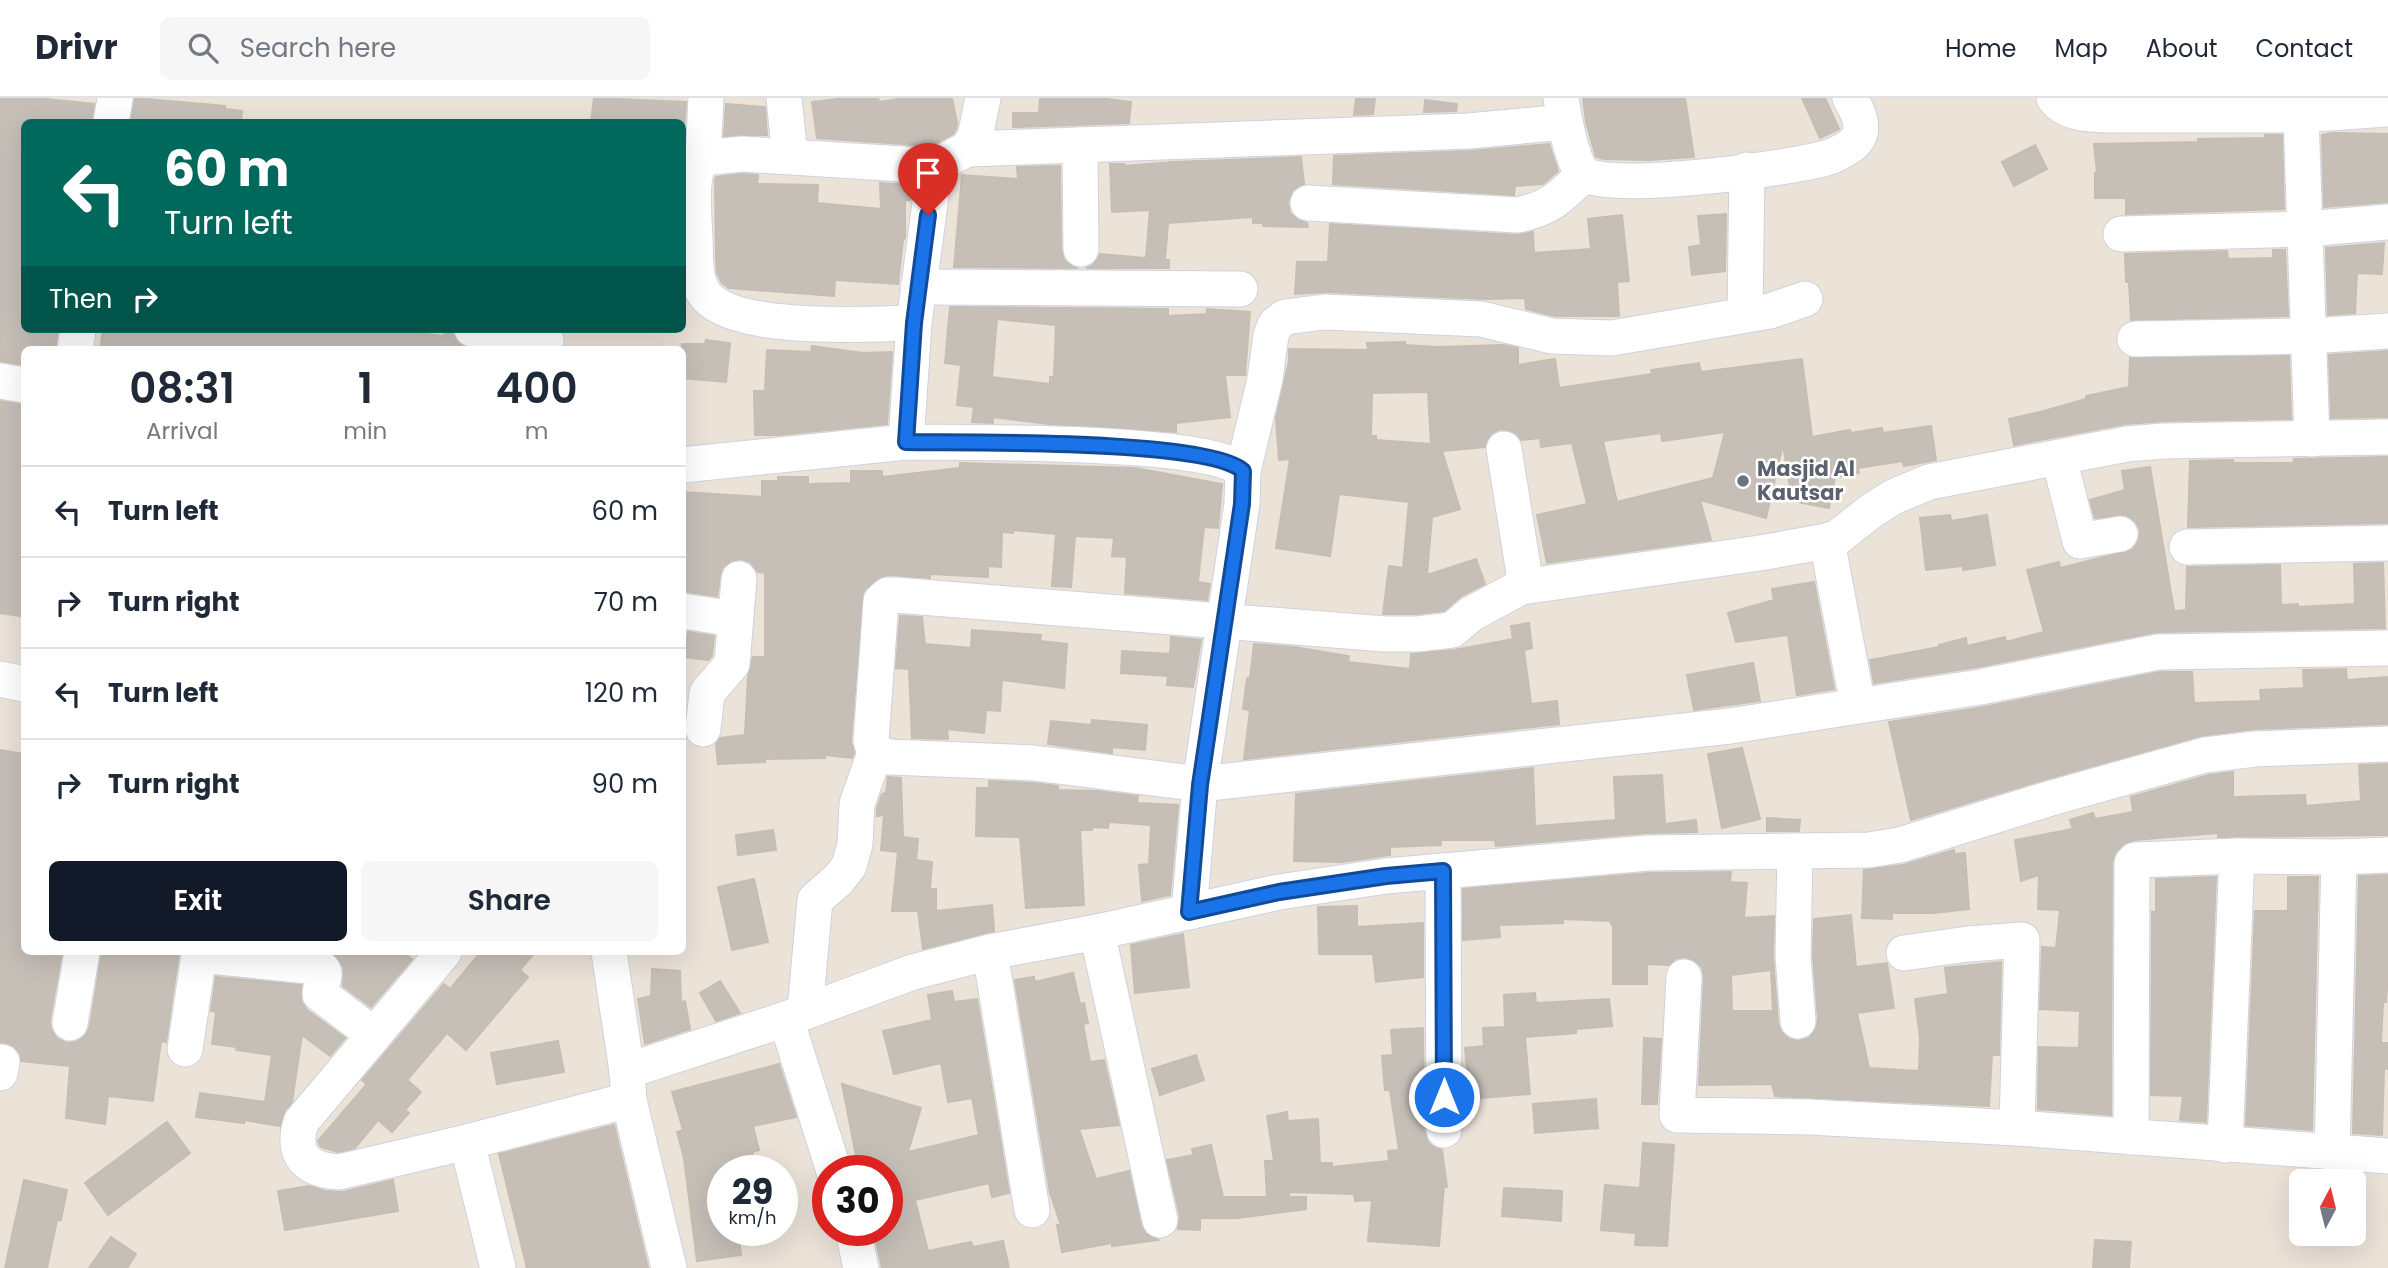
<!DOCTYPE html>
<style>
:root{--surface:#fff;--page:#f6f6f7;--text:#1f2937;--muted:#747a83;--line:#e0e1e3;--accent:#111827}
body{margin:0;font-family:Poppins,sans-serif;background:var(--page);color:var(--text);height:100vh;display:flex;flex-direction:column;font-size:26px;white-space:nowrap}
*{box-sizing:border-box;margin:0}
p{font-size:23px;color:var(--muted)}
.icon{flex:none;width:38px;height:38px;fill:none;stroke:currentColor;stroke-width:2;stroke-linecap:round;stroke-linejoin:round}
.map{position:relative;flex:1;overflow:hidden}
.sheet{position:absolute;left:21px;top:248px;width:665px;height:609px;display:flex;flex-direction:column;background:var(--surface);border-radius:10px;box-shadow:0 7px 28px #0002}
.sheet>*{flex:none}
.top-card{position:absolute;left:21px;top:21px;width:665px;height:214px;border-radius:10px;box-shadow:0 7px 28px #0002;background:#00695c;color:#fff;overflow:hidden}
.needle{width:46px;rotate:7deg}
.fabs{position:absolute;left:2289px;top:1071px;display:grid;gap:14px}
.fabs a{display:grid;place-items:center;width:77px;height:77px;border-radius:10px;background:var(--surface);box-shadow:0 7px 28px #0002;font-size:35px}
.speed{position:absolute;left:707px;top:1057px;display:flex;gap:14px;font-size:35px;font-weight:700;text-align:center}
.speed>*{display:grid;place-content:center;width:91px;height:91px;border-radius:50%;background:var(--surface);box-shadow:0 7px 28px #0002;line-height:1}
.speed small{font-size:18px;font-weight:400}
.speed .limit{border:10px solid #d22;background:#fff;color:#111}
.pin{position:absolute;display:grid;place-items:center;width:60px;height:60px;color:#fff;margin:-72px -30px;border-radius:50% 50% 50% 0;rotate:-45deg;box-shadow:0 0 7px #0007}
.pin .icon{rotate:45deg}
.me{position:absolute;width:77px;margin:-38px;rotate:0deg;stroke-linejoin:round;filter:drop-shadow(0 0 5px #0008)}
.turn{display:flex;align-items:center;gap:24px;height:147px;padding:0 28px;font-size:32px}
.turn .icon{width:91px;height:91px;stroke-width:2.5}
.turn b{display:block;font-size:49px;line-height:60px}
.then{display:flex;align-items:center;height:66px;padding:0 28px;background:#0003;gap:14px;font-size:26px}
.eta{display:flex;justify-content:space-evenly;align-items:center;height:119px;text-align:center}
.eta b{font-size:42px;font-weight:600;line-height:49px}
.button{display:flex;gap:14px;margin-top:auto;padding:14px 28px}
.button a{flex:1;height:80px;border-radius:10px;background:var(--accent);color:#fff;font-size:28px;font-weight:600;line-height:80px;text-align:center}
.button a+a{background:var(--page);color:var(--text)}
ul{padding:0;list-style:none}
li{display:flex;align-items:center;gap:21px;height:91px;padding:0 28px;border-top:2px solid var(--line)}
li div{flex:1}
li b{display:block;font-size:26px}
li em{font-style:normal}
header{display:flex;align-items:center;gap:42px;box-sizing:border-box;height:98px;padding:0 35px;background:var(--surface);border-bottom:2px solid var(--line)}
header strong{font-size:33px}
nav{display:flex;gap:38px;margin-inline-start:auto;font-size:24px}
.search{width:490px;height:63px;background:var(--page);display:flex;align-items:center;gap:18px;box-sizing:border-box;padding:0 24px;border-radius:10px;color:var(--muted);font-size:26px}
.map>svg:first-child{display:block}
.building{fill:#c6bfb8;stroke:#c6beb2;stroke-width:2;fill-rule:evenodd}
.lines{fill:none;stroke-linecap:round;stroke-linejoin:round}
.minor-casing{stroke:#cdd2e1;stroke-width:37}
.minor{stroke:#fff;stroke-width:35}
.route-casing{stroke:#114b97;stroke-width:18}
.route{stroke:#1a73e8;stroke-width:12}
.worship-dot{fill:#6b7280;stroke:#fff;stroke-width:2.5}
.labels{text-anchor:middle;stroke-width:5;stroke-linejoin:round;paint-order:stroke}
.worship-label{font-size:21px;font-weight:bold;fill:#5b616d;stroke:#fff;text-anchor:start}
</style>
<header>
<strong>Drivr</strong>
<div class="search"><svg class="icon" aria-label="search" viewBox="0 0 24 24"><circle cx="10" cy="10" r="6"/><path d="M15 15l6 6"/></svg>Search here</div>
<nav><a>Home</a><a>Map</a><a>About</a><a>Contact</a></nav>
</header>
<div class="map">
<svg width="2388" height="1170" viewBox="0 0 2388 1170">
<rect width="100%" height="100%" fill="#ebe2d8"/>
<!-- building -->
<g class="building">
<polygon points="0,0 37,0 94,6 91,24 24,24 24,231 58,231 55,252 24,252 24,267 0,263"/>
<polygon points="135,0 225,8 225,11 242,13 241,24 131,24"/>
<polygon points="594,0 686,4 682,55 682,24 591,24"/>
<polygon points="846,0 878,0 879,4 905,0 952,0 957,25 956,31 953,36 931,48 817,40 812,4"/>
<polygon points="1040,0 1099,0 1131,4 1129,25 1013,29 1013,15 1039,15"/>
<polygon points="1356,0 1375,0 1373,16 1354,17"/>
<polygon points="1583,0 1685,0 1694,59 1648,62 1604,61 1596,59 1586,24"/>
<polygon points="1802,0 1825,0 1839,31 1820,40"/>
<polygon points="1425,2 1457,6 1456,13 1424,14"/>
<polygon points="726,6 765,9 767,37 724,38"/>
<polygon points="2332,35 2388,36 2388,104 2324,109 2322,37"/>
<polygon points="2265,37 2282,37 2284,111 2126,116 2126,100 2095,100 2095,75 2097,75 2094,46 2198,44 2198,41 2265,40"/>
<polygon points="1549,46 1558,73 1543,86 1515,88 1514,97 1333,86 1334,58 1470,53"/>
<polygon points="2035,47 2047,71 2014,88 2002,64"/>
<polygon points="1301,59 1304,86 1292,93 1288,105 1290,115 1298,122 1307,125 1308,129 1263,128 1263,125 1253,125 1253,119 1168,125 1165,162 1169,162 1169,170 1086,170 1092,168 1100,156 1146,160 1150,112 1112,114 1110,66 1124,66 1124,68 1173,64"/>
<polygon points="1060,68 1061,151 1064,162 1076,170 954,169 962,77 1018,81 1017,69"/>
<polygon points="742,76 758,77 757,86 818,87 817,105 881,111 880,85 912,87 910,102 905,102 905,140 903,142 898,186 835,182 834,198 729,190 722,185 717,175 716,162 715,83 716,79"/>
<polygon points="1726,116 1725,173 1692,177 1689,149 1701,147 1698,118"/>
<polygon points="1622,117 1629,183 1617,184 1619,218 1555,218 1526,211 1525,200 1486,201 1326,194 1295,196 1297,164 1328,164 1330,126 1517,137 1533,134 1534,155 1591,151 1588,121"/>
<polygon points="2384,145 2382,176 2357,175 2355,215 2328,217 2326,150"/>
<polygon points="2273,152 2285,152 2288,218 2131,222 2129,184 2126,184 2125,156 2227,153 2228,161 2273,160"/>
<path d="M950 209 1168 211V218L1207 216V211L1250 214 1245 277H1225L1230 319 1176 325V334L1049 326 993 319V325L972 324 974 309 957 307 961 267 945 265ZM997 221 1056 227 1054 279H1050V286L992 279Z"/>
<polygon points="103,231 384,231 444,238 445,231 452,231 454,239 459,246 476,252 210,252 192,250 192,252 100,252"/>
<polygon points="706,242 730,245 726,284 682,280 682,246 705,246"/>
<path d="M1405 244V247L1437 249 1504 247 1518 250V267L1555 261 1559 290 1652 276 1651 272 1699 265 1701 274 1802 261 1812 339 1850 332 1851 335 1882 330 1883 335 1931 328 1936 362 1904 368 1903 363 1858 370 1859 375 1835 379 1829 410 1792 403 1783 346 1766 420 1700 402 1711 442 1547 465 1537 417 1587 406 1572 345 1541 349 1540 340 1521 342 1512 333 1500 331 1491 336 1485 349 1442 353 1460 411 1432 419 1427 477 1476 461 1485 486 1461 498 1444 513 1417 516H1383L1389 468 1403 470 1409 404 1339 396 1330 458 1276 450 1290 361 1279 362 1276 320 1289 263V251L1368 252 1367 245ZM1428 294 1431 346 1376 342V338H1371L1372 295ZM1725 334 1713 380 1617 404 1603 343 1661 335 1662 343Z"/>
<polygon points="812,248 863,255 892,254 887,326 778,337 755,337 754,293 765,293 767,252 811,254"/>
<polygon points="2388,253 2388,319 2331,320 2329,257"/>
<polygon points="2289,258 2291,321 2164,323 2125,326 2014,347 2009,321 2044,313 2086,301 2086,298 2129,289 2130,260"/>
<polygon points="0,303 24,307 24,483 20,518 0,515"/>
<polygon points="2388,359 2388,425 2188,429 2190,363 2233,362 2233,365 2293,365 2294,361"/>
<polygon points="960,365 1135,370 1222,386 1218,430 1204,429 1198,484 1210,486 1207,502 1125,495 1127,459 1112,458 1114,440 1075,438 1071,489 1052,488 1056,436 1013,432 1013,435 1002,434 1001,469 988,468 988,479 930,476 930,480 888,477 875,482 863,494 851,642 854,655 852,660 825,657 825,660 765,661 765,664 718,666 716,646 720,640 745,637 748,578 753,559 765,559 765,475 758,474 750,464 741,461 731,463 722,470 717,498 682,493 682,394 762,399 762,383 778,383 778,379 808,379 808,386 851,385 851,373 882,373 882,379 960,370"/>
<polygon points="2150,369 2174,513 2186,512 2187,469 2280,467 2281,507 2298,506 2298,509 2355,506 2354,466 2383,465 2385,530 2157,534 1977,569 1874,585 1870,562 1939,549 1939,547 1966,540 1967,548 2005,539 2006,544 2044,534 2027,472 2059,464 2060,470 2132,452 2139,442 2140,432 2136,424 2126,417 2095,420 2090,402 2125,392 2122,373"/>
<polygon points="1950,417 1951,423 1987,417 1995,467 1963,472 1963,468 1926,472 1920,420"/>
<polygon points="1814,484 1834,591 1797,597 1788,537 1736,544 1728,515 1774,502 1772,491"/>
<polygon points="900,518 922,519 925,546 971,550 972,532 1041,537 1040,543 1067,546 1064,590 1002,582 1000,613 986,612 984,635 947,631 948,641 912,640 909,571 896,570"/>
<polygon points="1529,525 1532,550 1524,552 1531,606 1557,603 1559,626 1244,661 1250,612 1243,611 1247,580 1250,580 1254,546 1294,549 1349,558 1348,564 1410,571 1411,556 1454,552 1513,541 1511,528"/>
<polygon points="688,534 714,538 712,558 708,562 684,559"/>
<polygon points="1171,539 1201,542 1193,589 1167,587 1168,578 1121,575 1122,553 1170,556"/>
<polygon points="1753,565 1760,603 1694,612 1687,577"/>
<polygon points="2346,571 2347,582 2388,579 2388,626 2254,631 2200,638 2043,682 1911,722 1889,624 1984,609 2160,574 2192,574 2194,605 2261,603 2260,592 2304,590 2303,572"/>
<polygon points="1092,622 1147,627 1145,652 1112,649 1112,655 1048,646 1051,623 1091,627"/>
<polygon points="1742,650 1760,721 1722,730 1708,656"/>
<polygon points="0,652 24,656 24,854 62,854 50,922 51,931 57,940 66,945 76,944 86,937 90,928 102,854 179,854 166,944 161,943 153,1003 108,998 105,1026 66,1020 70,968 21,963 21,957 14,948 0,945"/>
<polygon points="2388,666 2388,737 2218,739 2218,735 2134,742 2121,748 2112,765 2111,1017 2038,1011 2039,949 2079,950 2080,913 2040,911 2042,849 2056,850 2060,812 2038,811 2039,777 2021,783 2015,742 2073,731 2070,722 2093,715 2095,721 2133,714 2131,699 2209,677 2233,674 2233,699 2305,697 2306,708 2361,703 2359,667"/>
<polygon points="1533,670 1535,728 1616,722 1614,679 1662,677 1665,726 1696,722 1697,734 1646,735 1496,748 1495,742 1441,742 1441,747 1390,749 1390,757 1342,764 1294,763 1296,696"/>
<polygon points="888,679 901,680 903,739 918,741 916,762 932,764 930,791 936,791 936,813 992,807 994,833 923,851 918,813 892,813 898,754 881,752 884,717 877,718 877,711 882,696 886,695"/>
<polygon points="989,683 1032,685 1058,688 1058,692 1097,693 1138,698 1137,705 1178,707 1170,797 1142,803 1139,767 1149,766 1151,727 1109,724 1108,730 1092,729 1092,732 1080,732 1084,807 1026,810 1020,739 976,738 977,690 989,690"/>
<polygon points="1767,720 1800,722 1799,733 1767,733"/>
<polygon points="773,732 776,752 738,757 736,737"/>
<polygon points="1954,752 1955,756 1965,755 1969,811 1933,815 1892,815 1892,821 1862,820 1864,772 1903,767"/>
<path d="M1731 774 1730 784 1747 785 1744 820 1774 818 1773 859 1778 925 1781 934 1789 941 1799 943 1809 940 1816 931 1818 921 1813 857 1814 821 1851 817 1856 869 1887 865 1894 910 1857 915 1869 970 1919 973 1920 940 1915 901 1948 896 1945 870 2001 864 1999 957H1992L1989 1008 1775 998 1772 986 1699 987 1704 880 1702 869 1694 862 1684 859 1675 861 1669 867 1647 866V886H1613V827L1611 826V823L1563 821V825L1499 827 1500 839 1463 842V791L1649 775ZM1771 872 1773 913H1732L1731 877Z"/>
<polygon points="2388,777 2388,876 2386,904 2383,904 2381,945 2388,945 2388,971 2384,970 2382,1037 2353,1035 2359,778"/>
<polygon points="2216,779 2206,1024 2180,1022 2183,998 2151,997 2152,814 2156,814 2156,781"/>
<polygon points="2288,779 2318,779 2312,1032 2246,1027 2255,813 2288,813"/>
<polygon points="754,781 768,844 732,852 718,789"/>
<polygon points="1357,808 1357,829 1423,825 1423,879 1376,884 1373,856 1319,856 1318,809"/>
<polygon points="1183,836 1189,889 1135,895 1131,847"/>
<polygon points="332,854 403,854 412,861 371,909 343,888 344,871 340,863"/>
<polygon points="481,854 535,854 520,872 528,879 466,952 447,935 407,982 421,994 405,1012 409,1015 392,1034 378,1022 355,1050 338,1054 321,1049 318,1043 367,986 362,982 444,886 450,891"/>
<polygon points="652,871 680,873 681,905 685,903 690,931 645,946 638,901 651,898"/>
<polygon points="1073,875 1080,906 1084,905 1088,925 1083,926 1090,964 1104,962 1119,1027 1079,1031 1096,1081 1129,1073 1141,1127 1146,1136 1158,1142 1112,1148 1112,1145 1062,1154 1057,1127 1061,1127 1050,1095 1015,882 1034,879 1035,884"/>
<polygon points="216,879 301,887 301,903 307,912 345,940 330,958 302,937 292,1004 285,1012 280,1028 244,1022 244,1025 196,1019 200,995 265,1004 272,957 236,952 237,949 212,946 216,914 211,913"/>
<polygon points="720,883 740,915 716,923 700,895"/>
<polygon points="952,893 954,904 977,901 1009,1095 992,1099 989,1085 915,1102 928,1153 971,1144 973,1149 1003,1143 1009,1170 882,1170 875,1138 887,1135 887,1073 859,1073 842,986 921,1010 908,1054 979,1037 972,1000 948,1004 941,965 894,976 883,933 932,922 928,897"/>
<polygon points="1535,895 1536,905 1609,901 1612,928 1576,931 1576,935 1525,939 1530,996 1470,1001 1465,950 1484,948 1483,930 1505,929 1504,897"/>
<polygon points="1423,930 1424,1032 1427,1043 1433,1049 1442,1052 1447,1089 1444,1089 1439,1148 1368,1143 1372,1102 1355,1103 1354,1096 1289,1094 1289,1099 1306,1099 1306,1111 1238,1120 1200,1120 1200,1132 1178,1131 1180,1118 1167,1062 1194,1057 1192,1051 1211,1047 1223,1099 1267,1099 1265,1063 1274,1063 1267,1018 1287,1014 1288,1023 1318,1021 1320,1065 1332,1065 1332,1069 1389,1063 1388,1053 1399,1052 1390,992 1385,992 1382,958 1393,957 1391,932"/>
<polygon points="1644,940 1661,941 1657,1006 1642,1006"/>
<polygon points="558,943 564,974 497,986 491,955"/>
<polygon points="1196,957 1204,982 1160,997 1152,971"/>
<polygon points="779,966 796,1019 753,1028 759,1052 752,1054 757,1073 723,1073 723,1132 738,1132 741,1157 697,1163 684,1060 677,1034 683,1032 672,994"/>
<polygon points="1596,1001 1598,1030 1535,1035 1533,1006"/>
<polygon points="167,1024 190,1055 108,1117 85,1085"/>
<polygon points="614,1027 648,1170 527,1170 499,1056"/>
<polygon points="1643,1045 1674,1047 1667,1148 1635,1147 1636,1135 1601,1132 1605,1087 1640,1090"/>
<polygon points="24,1082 67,1092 61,1122 57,1122 47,1170 5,1170"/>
<polygon points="393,1082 398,1113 285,1132 278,1093 309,1088 325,1093 343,1094"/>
<polygon points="1504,1090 1562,1093 1561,1123 1502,1118"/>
<polygon points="111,1139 136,1156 127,1170 89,1170"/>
<polygon points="2095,1142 2131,1144 2129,1170 2093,1170"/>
</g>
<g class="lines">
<!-- minor casing -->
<g class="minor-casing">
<g id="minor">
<polyline points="784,0 790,58"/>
<path d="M1561 0C1563 15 1572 67 1584 76 1607 95 1800 70 1832 58 1839 55 1849 50 1855 44 1867 31 1858 13 1850 0"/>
<path d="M2054 0C2067 17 2090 16 2109 17H2301L2388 11"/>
<polyline points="2301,17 2312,341"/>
<polyline points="111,24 115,1"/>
<polyline points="1080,47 1081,151"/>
<polyline points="967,51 1469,33 1564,24"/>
<polyline points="703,60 706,0"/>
<path d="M1308 105 1518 117C1551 110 1561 99 1584 76"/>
<polyline points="2121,136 2306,131 2388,124"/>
<polyline points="918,189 1240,191"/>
<polyline points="1745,217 1747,72"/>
<path d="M914 225C867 226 742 234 708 200 693 185 696 158 695 139 694 124 692 87 696 74 697 69 701 64 703 60L742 56 935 68"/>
<polyline points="472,231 546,242"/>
<polyline points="2135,241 2310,238 2388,233"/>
<polyline points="75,252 78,231"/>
<polyline points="0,283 24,287"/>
<path d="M906 344C964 345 1208 341 1243 373L1242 406 1200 686 1034 665 890 659 875 655 871 643 881 503 888 497H896L1385 536H1418L1452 532 1471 516 1521 489 1760 455 1827 443 1838 439 1871 413 1893 399 1929 384 2127 346 2164 343 2388 339"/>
<polyline points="1504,351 1526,488"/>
<polyline points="2059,360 2080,443 2120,436"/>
<polyline points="682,367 906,344 914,225 935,68 967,51 975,39 983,0"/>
<polyline points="1243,373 1265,281 1271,237 1275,227 1285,219 1325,214 1481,221 1552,238 1612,240 1770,213 1805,201"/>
<polyline points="1827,443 1858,608"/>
<polyline points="2187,449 2388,445"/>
<polyline points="682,513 735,521"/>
<polyline points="0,581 24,586"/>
<polyline points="703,631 707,595 732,566 739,481"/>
<polyline points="1795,753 1793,858 1798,923"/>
<polyline points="1443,773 1444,1032"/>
<polyline points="1189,814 1200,686 1730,628 1980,589 2158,554 2388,550"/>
<polyline points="1097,834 1160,1122"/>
<path d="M200 854 199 857 318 869C331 875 320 885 320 896L374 937"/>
<path d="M444 854 301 1024C291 1057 306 1072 339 1074L467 1044 629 1002"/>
<polyline points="609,854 627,973 629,1002 669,1170"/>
<polyline points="990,854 1032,1112"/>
<polyline points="1904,855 1968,846 2022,842 2017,1030"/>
<polyline points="1684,879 1677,1017 1809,1019 2017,1030 2388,1058"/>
<polyline points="805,913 815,802 838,782 849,768 855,746 857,706 875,655"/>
<polyline points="786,921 834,1073"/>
<polyline points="70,925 82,854"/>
<polyline points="185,951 199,857"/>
<polyline points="627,973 786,921 913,874 990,854 1097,834 1279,794 1386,778 1648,755 1869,752 1900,747 2048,701 2205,657 2255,651 2388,646"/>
<polyline points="0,975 2,964"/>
<polyline points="2131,1039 2132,765 2135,762 2237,758 2339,759 2388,757"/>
<polyline points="467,1044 498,1170"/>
<polyline points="2225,1047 2237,758"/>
<polyline points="2332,1055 2339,759"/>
<polyline points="853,1132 861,1170"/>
</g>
</g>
<!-- minor -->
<use href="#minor" class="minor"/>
</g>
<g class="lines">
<!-- route casing -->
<g class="route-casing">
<path id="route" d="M928 117 914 225 906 344C964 345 1209 341 1243 373L1242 406 1200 687 1189 814 1279 794 1386 778 1443 773 1444 999"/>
</g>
<!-- route -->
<use href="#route" class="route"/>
</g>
<!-- markers -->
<circle class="worship-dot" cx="1743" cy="383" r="7"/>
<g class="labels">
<!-- worship labels -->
<g class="worship-label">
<text x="1757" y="378">Masjid Al<tspan x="1757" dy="24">Kautsar</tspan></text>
</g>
</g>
</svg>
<div class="fabs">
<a><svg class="needle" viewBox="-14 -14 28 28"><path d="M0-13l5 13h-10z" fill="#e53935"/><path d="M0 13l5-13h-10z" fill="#747a83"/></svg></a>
</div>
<div class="speed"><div>29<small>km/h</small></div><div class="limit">30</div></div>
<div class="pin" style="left:928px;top:117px;background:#d93025"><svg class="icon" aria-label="arrive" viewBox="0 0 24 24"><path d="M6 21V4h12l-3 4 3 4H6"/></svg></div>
<svg class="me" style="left:1444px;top:999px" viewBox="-20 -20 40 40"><circle r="17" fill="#1a73e8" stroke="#fff" stroke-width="3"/><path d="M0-11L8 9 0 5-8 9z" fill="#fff"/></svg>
<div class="top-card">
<div class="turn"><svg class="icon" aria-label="left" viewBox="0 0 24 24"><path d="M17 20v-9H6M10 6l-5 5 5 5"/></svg><div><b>60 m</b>Turn left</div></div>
<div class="then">Then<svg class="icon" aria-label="right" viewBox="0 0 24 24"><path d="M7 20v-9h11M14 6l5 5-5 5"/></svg></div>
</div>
<section class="sheet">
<div class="eta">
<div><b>08:31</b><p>Arrival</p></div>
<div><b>1</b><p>min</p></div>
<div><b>400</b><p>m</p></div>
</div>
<ul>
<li><svg class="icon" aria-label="left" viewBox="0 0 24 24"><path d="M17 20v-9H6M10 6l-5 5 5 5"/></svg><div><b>Turn left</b></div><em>60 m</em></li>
<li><svg class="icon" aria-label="right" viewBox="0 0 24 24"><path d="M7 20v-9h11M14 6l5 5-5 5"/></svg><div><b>Turn right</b></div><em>70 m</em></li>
<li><svg class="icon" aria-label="left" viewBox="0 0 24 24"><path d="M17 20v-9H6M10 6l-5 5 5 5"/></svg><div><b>Turn left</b></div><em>120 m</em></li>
<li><svg class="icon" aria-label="right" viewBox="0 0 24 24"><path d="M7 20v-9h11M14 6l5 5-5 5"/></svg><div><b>Turn right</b></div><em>90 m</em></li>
</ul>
<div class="button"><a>Exit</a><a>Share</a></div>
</section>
</div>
